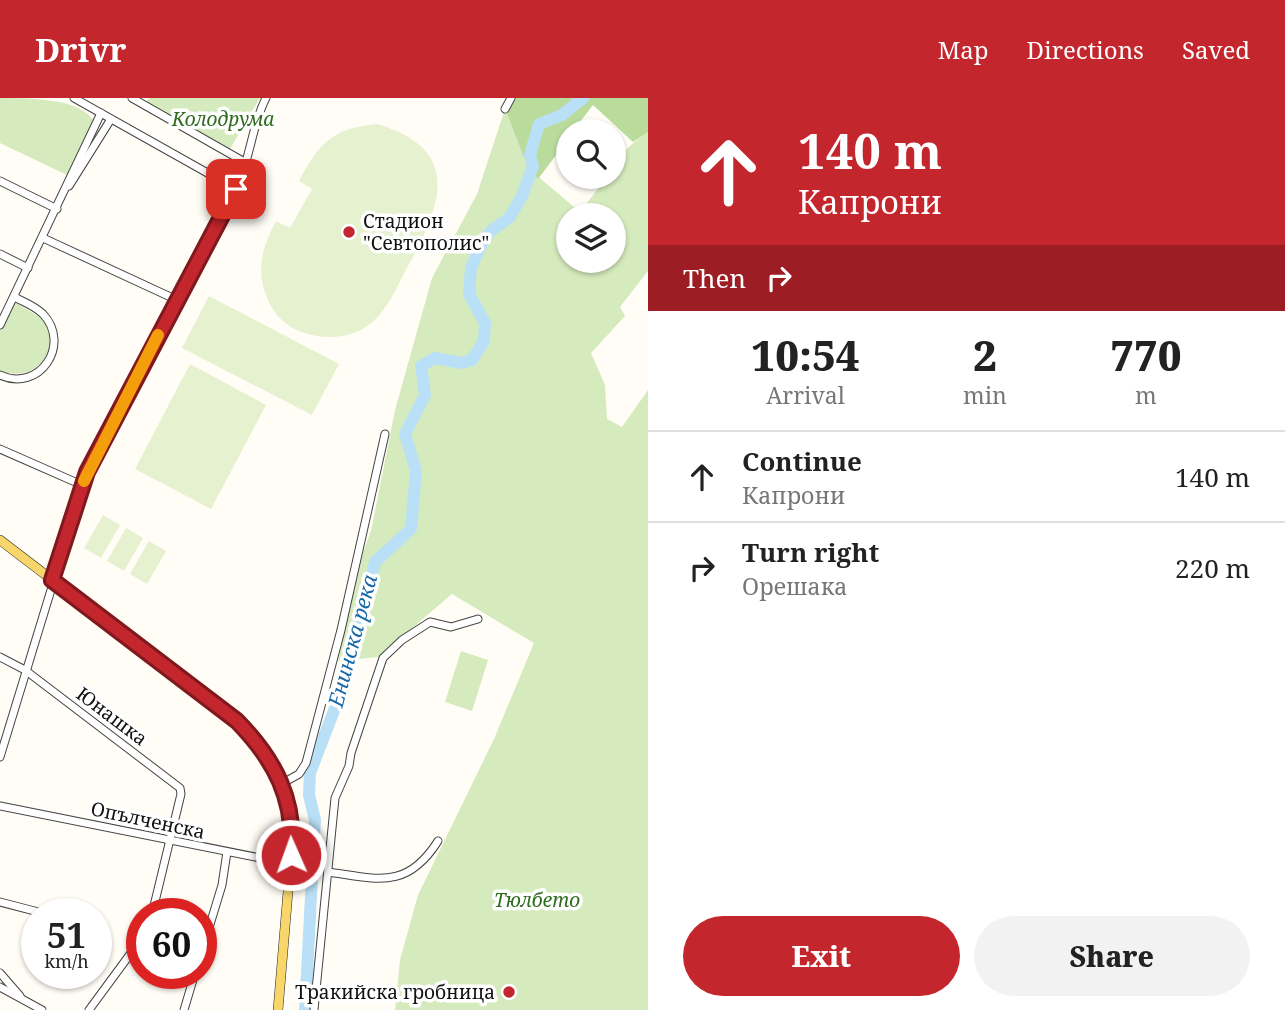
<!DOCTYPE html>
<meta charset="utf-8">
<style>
:root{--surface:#fff;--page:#f2f2f2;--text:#222;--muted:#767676;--line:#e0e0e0;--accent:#c4262e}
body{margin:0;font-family:"Noto Serif",serif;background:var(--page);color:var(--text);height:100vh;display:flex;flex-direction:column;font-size:26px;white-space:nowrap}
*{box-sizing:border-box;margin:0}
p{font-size:23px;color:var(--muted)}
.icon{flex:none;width:38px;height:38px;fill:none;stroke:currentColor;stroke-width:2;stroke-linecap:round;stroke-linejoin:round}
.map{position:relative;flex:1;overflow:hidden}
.details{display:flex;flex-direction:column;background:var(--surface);width:637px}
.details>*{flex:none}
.guide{background:#c4262e;color:#fff;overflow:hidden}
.controls{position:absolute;left:556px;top:21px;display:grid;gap:14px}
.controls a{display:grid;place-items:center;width:70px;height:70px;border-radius:50%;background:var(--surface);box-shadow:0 2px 5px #0004;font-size:35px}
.speed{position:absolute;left:21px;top:800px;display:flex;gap:14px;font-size:35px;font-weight:700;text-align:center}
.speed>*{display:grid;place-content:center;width:91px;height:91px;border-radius:50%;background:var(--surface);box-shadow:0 2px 5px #0004;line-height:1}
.speed small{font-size:18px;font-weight:400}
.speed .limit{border:10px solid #d22;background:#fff;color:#111}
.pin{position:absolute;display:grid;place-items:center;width:60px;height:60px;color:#fff;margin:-30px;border-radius:14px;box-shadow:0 4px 10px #0006}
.me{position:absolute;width:77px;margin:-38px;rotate:358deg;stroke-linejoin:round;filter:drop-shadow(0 0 5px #0008)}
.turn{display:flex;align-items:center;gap:24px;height:147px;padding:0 35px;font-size:32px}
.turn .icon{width:91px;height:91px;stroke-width:2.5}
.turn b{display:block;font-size:49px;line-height:60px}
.then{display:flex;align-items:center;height:66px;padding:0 35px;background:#0003;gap:14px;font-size:26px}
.eta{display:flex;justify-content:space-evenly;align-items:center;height:119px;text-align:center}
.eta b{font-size:42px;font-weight:800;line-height:49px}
.primary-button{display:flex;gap:14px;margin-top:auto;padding:14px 35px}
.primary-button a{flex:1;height:80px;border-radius:42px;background:var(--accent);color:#fff;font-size:28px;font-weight:800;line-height:80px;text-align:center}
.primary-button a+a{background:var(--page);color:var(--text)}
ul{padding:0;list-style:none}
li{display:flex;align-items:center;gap:21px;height:91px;padding:0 35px;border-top:2px solid var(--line)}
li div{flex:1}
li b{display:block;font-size:26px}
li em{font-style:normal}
header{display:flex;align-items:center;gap:42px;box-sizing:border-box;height:98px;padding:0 35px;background:var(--accent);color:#fff}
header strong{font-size:33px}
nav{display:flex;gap:38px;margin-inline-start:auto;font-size:24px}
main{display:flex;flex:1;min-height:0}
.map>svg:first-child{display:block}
.green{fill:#d5ebbd;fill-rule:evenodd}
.forest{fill:#b9dc9c}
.pitch{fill:#e6f2cf}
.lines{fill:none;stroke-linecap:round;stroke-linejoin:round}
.river{stroke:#b9e0f7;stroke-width:12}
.minor-casing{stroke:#444;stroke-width:9}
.major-casing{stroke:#222;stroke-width:10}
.minor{stroke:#fff;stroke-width:7}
.major{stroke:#f9d66b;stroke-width:9}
.route-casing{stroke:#7f191e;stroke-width:18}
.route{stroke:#c4262e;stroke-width:12}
.slow{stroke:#f59e0b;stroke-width:12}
.poi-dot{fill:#c4262e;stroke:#fff;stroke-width:2.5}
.labels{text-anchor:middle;stroke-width:7;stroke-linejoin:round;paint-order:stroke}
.park-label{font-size:19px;font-style:italic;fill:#2f6b1f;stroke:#fff}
.poi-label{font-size:19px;fill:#111;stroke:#fff;text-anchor:start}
.street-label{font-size:19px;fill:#111;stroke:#fff}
.water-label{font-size:21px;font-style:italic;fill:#1768a6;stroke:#fff}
</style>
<header>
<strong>Drivr</strong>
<nav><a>Map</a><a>Directions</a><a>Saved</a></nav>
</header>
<main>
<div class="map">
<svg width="648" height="912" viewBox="0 0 648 912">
<rect width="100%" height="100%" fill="#fffdf5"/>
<!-- green -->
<g class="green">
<path d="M0 0C29 0 80 0 94 23L67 77 0 45Z"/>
<polygon points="149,0 260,0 230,51 146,4"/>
<path d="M505 11 528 70 580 114 607 79H614C614 60 633 44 648 34V173L620 209 625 218 591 255 605 287 607 321 622 329 648 292V912H395L400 862 418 797 494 641 534 545 452 496 378 559 338 563 359 465 371 433 395 312 432 180 477 96ZM569 117H614V163H569Z"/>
<path d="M14 204 45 222 53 244C44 270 27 281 0 273V232Z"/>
<polygon points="461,553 488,562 472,613 445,604"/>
</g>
<!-- forest -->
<polygon class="forest" points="511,0 648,0 648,34 633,44 593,7 573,33 569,33 569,40 538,81 528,70 505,11"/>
<!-- pitch -->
<g class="pitch">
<path d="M377 26C464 52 441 107 408 168 397 188 388 212 370 226 342 248 289 242 271 208 255 178 260 153 276 123L290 130 312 91 299 83C319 45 333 30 377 26Z"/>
<polygon points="209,198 339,266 312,317 182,250"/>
<polygon points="190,266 266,307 211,411 135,371"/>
<polygon points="103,417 120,427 101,460 84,450"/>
<polygon points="126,430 143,440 124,473 107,463"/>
<polygon points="149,443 166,453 147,486 130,476"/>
</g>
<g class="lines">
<!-- river -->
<polyline class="river" points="305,912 315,722 309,697 310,675 345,584 375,464 411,431 416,373 405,336 425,297 421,268 435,260 462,265 472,262 484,243 485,225 469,196 471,170 482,145 491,133 510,119 522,98 533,68 530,57 539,26 562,17 583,0"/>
<!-- minor casing -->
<g class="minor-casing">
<g id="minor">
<polyline points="74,0 236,91"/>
<polyline points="132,0 248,66"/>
<polyline points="505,11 511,0"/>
<polyline points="0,83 57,111"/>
<polyline points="69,88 111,21"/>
<polyline points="43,140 177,202"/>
<polyline points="0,156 28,170"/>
<polyline points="0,227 101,15"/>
<path d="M0 277C39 295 72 247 43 216 35 208 24 204 14 199"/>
<polyline points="0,351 82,387"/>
<polyline points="0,559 25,572 180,690 181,696 152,816"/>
<path d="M0 659 87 374 236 91C251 60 251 29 266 0"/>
<polyline points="283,685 299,676 306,665 341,532 385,336"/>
<polyline points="0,708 290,766"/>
<path d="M328 774C378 781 407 792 438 743"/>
<polyline points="0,804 46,816"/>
<polyline points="201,856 222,787 227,754"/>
<polyline points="0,875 20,898"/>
<polyline points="0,889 42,912"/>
<polyline points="89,912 142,840"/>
<polyline points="184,912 195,875"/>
<polyline points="314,912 335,700 349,668 351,655 383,560 402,542 430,524 451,529 478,521"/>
</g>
</g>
<!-- major casing -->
<g class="major-casing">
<polyline id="major" points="0,442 237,623 273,665 289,707 292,746 278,912"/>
</g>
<!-- minor -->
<use href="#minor" class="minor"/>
<!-- major -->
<use href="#major" class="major"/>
</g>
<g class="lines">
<!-- route casing -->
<g class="route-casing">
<path id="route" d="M236 91 87 374 52 482 237 623C275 662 296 702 291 757"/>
</g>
<!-- route -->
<use href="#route" class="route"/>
<!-- slow -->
<polyline class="slow" points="84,383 158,237"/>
</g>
<!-- markers -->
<g class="poi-dot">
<circle cx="349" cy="134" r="7"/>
<circle cx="509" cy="894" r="7"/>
</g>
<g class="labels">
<!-- park labels -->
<g class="park-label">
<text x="223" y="28">Колодрума</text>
<text x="537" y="809">Тюлбето</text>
</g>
<!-- poi labels -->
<g class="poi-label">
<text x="363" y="130">Стадион<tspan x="363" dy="22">"Севтополис"</tspan></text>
<text x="495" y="901" text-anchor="end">Тракийска гробница</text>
</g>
<!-- street labels -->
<g class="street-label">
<text transform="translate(112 618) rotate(37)" y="7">Юнашка</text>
<text transform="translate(148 722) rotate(12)" y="7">Опълченска</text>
</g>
<!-- water labels -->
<g class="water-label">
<text transform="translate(353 543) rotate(-75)" y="7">Енинска река</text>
</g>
</g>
</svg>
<div class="controls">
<a><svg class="icon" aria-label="search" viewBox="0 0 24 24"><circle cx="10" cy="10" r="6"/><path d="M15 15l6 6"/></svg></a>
<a><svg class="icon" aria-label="layers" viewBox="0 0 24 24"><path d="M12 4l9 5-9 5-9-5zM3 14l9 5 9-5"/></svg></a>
</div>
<div class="speed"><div>51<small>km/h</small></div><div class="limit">60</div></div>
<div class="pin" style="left:236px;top:91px;background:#d93025"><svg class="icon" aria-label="arrive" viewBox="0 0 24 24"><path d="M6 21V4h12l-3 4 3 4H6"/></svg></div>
<svg class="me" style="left:291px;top:757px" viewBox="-20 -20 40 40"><circle r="17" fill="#c4262e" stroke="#fff" stroke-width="3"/><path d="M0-11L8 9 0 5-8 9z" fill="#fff"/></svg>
</div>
<section class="details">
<div class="guide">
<div class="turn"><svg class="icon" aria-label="ahead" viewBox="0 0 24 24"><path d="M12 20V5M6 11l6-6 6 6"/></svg><div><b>140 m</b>Капрони</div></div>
<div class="then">Then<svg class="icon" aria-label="right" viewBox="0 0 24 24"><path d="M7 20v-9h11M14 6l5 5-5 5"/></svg></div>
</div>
<div class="eta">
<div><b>10:54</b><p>Arrival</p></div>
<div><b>2</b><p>min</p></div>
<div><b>770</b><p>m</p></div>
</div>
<ul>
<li><svg class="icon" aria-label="ahead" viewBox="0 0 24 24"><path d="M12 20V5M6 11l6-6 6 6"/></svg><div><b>Continue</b><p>Капрони</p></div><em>140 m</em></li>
<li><svg class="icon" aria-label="right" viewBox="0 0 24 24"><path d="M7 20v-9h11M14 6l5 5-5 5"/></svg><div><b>Turn right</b><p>Орешака</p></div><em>220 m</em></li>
</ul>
<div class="primary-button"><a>Exit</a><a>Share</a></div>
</section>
</main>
